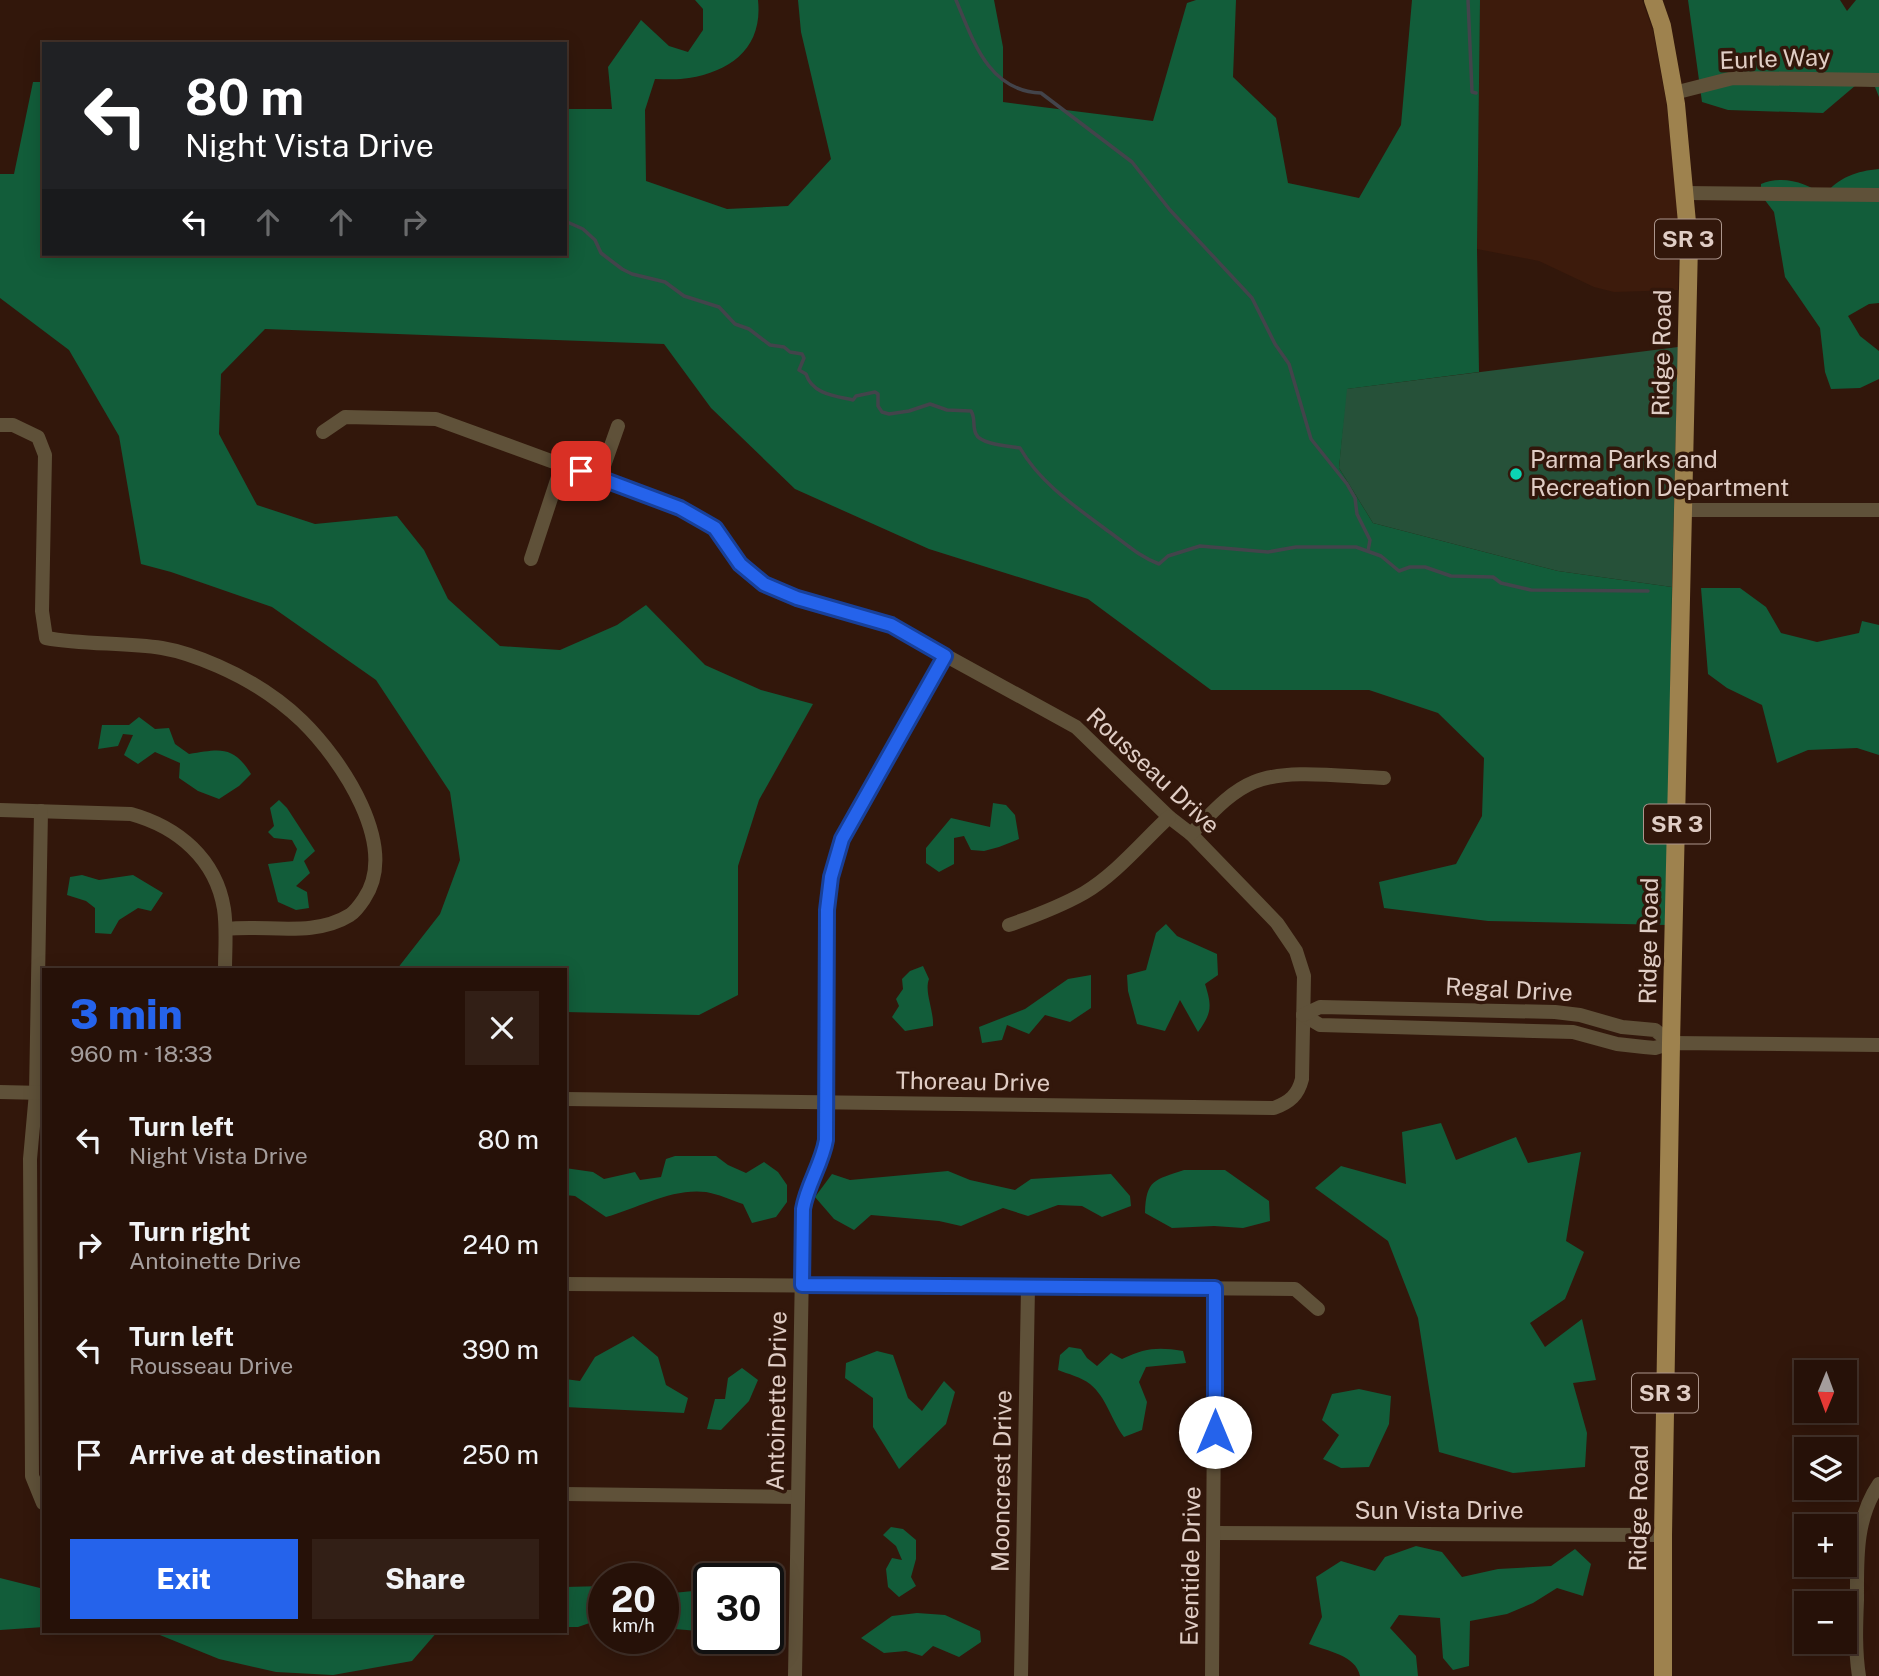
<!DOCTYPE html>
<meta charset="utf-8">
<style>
:root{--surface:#261108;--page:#321f16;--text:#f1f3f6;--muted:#a49d9c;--line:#423129;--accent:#2563eb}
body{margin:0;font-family:"Public Sans",sans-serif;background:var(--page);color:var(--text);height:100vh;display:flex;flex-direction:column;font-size:26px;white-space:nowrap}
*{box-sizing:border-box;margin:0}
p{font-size:23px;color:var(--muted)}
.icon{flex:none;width:38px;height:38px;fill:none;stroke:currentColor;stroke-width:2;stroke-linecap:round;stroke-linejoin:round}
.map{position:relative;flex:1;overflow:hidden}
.panel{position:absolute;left:42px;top:968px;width:525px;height:665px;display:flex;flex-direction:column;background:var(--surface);border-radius:0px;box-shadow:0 4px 18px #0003,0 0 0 2px var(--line)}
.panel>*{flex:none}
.guide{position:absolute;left:42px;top:42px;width:525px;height:214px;border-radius:0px;box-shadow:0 4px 18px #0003,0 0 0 2px var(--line);background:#202124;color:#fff;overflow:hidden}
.needle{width:46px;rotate:181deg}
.tools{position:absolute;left:1794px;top:1360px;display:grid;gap:14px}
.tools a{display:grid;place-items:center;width:63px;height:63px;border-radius:0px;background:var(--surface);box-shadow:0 4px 18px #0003,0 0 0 2px var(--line);font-size:35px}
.speed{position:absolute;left:588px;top:1563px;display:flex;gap:14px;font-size:35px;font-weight:700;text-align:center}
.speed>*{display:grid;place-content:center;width:91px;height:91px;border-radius:50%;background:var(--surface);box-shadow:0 4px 18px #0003,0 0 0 2px var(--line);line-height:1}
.speed small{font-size:18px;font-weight:400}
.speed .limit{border:4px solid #111;border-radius:10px;background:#fff;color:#111}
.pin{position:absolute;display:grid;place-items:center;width:60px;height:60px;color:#fff;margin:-30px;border-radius:14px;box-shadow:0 4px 10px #0006}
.me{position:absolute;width:77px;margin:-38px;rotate:0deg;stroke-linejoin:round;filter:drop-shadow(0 0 5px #0008)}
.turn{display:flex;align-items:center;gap:24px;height:147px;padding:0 28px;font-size:32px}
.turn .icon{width:91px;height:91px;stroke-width:2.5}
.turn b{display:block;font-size:49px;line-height:60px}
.lanes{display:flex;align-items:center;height:66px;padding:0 28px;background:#0003;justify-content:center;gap:35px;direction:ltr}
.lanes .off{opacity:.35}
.round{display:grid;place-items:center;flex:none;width:74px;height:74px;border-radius:0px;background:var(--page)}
.head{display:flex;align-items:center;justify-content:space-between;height:119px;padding:0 28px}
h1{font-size:42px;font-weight:800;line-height:52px;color:var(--accent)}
.cta{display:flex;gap:14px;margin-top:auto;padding:14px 28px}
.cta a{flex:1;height:80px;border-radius:0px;background:var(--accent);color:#fff;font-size:28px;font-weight:800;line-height:80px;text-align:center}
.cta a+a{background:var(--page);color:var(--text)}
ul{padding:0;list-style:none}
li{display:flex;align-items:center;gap:21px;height:105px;padding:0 28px}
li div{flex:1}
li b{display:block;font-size:26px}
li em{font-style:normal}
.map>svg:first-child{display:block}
.built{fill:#3d1b0c}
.green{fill:#265139}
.forest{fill:#125d3a}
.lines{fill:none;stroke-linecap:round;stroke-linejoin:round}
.stream{stroke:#43444b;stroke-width:3.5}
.street{stroke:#5f5139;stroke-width:14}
.primary{stroke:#9e824e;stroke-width:18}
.route-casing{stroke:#184099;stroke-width:18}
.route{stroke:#2563eb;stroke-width:12}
.poi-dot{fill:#0bd5b5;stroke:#32170b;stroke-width:2.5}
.labels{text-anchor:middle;stroke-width:7;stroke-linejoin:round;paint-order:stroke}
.shield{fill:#32170b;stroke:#ac968d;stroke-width:2}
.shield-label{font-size:23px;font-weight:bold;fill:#e0cdc5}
.street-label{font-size:24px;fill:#e0cdc5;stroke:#32170b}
.poi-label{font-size:24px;fill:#e0cdc5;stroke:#32170b;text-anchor:start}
</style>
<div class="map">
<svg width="1879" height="1676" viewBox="0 0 1879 1676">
<rect width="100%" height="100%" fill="#32170b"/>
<!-- built -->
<polygon class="built" points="1480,0 1642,0 1653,31 1666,101 1679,212 1678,290 1614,292 1594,287 1539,261 1477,249"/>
<!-- green -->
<polygon class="green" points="1678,347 1672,587 1558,571 1373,523 1339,468 1346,389"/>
<!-- forest -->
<g class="forest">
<path d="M695 0H758C763 47 732 71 689 78 678 80 666 79 655 79L645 110 646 181 727 209 788 206 831 159 801 32 798 0H994L1003 47V102L1153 121 1187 3 1196 0H1236L1233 77 1276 118 1288 183 1359 198 1401 125 1412 0H1480L1477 249 1479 372 1347 389 1339 468 1373 523 1558 571 1672 587 1667 925 1488 921 1384 908 1379 882 1456 864 1482 816 1484 758 1438 713 1369 690H1211L1088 599 929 549 795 489 711 408 664 344 265 329 221 374 219 434 257 505 315 524 397 516 424 550 448 599 500 646 560 650 617 625 646 605 705 665 761 690 813 704 759 800 738 866V995L699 1015 565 1012V970L397 969 440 914 460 860 450 792 376 680 272 607 171 572 141 564 119 436 69 350 0 298V174H14L33 82H44V254H565V109H612L608 67 641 20 669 46 688 52 703 30V9Z"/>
<polygon points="1688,0 1840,0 1847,11 1856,0 1879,0 1879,97 1875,87 1856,85 1823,113 1728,110 1702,102"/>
<path d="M1879 169V303L1869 304 1848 316 1860 336 1879 351V379L1860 388 1831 389 1825 372 1820 328 1785 277 1774 212 1761 195V184C1782 175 1807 182 1824 196 1838 177 1857 171 1879 169Z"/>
<polygon points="1701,588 1740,588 1766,607 1781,633 1817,642 1859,633 1862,621 1879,625 1879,755 1857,748 1808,750 1777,763 1762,705 1727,688 1708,674"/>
<path d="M139 717 155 729 169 728 175 744 189 754C220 749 233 745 251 774L239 786 219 799 198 791 179 778 180 763 155 752 138 764 124 755 133 735 123 734 118 746 98 749 102 725H129Z"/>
<polygon points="279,800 287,808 315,851 304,861 310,873 296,886 307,892 309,908 296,910 278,902 268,864 293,861 297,849 292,840 274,838 268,832 274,826 270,808"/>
<polygon points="993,803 1006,805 1015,815 1019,839 999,847 984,851 971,850 964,836 954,838 954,864 939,872 926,863 926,848 951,818 990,827"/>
<polygon points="82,875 99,880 133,875 163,893 151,911 138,908 119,920 111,934 95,933 95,908 86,901 67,895 70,877"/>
<path d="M1166 924 1177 936 1217 954 1218 975 1205 984C1212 1006 1212 1013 1198 1032L1180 1000 1165 1031 1137 1024 1128 991 1127 975 1146 970 1156 933Z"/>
<path d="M923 966 929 979C924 992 934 1010 933 1026L905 1031 892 1017 899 1006 896 999 903 989 902 979 910 971Z"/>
<polygon points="1091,975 1091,1008 1070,1022 1045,1015 1029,1034 1007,1025 1002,1040 982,1043 979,1027 1025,1009 1068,979"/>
<polygon points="1441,1123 1456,1160 1516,1137 1528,1163 1581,1152 1566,1241 1584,1252 1565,1299 1530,1323 1545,1347 1582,1319 1596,1380 1573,1383 1587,1433 1585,1467 1513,1473 1439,1452 1418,1318 1388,1241 1315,1188 1341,1166 1406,1184 1402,1132"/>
<path d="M675 1156H716L728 1165 746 1173 764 1162 778 1172 787 1185V1202L776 1217 752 1223 743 1204C731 1200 718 1194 706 1192 671 1188 639 1208 606 1217L575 1196 565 1195V1168L593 1172 604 1179 635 1172 640 1180 661 1177 666 1159Z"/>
<path d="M1184 1170H1225L1269 1201 1270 1221 1243 1228 1214 1226 1172 1228 1145 1213C1146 1179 1155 1180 1184 1170Z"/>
<polygon points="948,1171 970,1180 1015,1190 1031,1179 1111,1174 1130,1196 1131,1206 1102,1217 1082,1206 1058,1205 1028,1216 1003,1208 961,1226 939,1221 871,1215 854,1230 834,1219 815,1197 832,1174 850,1180"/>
<polygon points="633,1336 658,1357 666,1385 688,1398 684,1413 565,1407 565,1379 580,1381 595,1357"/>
<path d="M1069 1347 1081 1349 1087 1358 1097 1366 1111 1353 1122 1359C1146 1348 1157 1347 1183 1351L1186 1363 1146 1367 1139 1382 1147 1402 1142 1430 1124 1437C1111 1420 1107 1398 1090 1384 1081 1377 1068 1374 1058 1370L1060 1355Z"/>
<polygon points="877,1351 893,1355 908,1398 922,1411 944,1381 955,1392 946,1424 899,1469 873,1427 873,1398 845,1378 846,1363"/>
<polygon points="742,1368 758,1380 749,1401 721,1430 707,1429 715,1399 725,1399 728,1378"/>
<polygon points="1359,1389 1391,1396 1389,1424 1369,1467 1341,1468 1323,1459 1339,1435 1322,1420 1332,1394"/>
<polygon points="891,1527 903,1529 916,1540 916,1559 911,1577 916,1586 899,1597 888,1587 886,1569 892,1558 902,1560 896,1546 883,1535"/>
<path d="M1416 1546 1442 1552 1462 1577 1498 1569 1551 1566 1575 1549 1591 1564 1583 1596 1557 1588 1533 1603 1507 1614 1470 1621 1469 1666 1453 1670 1443 1658 1440 1618 1399 1615 1390 1628 1416 1656 1418 1676H1360C1356 1655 1327 1651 1309 1644L1322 1617 1316 1577 1341 1561 1375 1571 1385 1557Z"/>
<polygon points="0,1578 44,1589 44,1627 0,1630"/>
<polygon points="604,1586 604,1621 601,1619 578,1627 565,1627 565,1587"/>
<polygon points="693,1591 709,1597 709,1629 698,1631 663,1628 663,1594"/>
<polygon points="917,1613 945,1615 980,1631 981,1642 959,1657 933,1646 922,1656 906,1651 884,1653 861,1638 892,1616"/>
<polygon points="150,1631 438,1631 412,1661 333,1675 276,1672 219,1659"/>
</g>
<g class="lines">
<!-- stream -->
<g class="stream">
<path d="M956 0C973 40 988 91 1041 93L1132 162 1170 210 1252 298 1275 344 1289 364 1311 439 1347 484 1355 498 1357 514 1370 540 1368 551"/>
<polyline points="1468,0 1472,92 1476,93"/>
<path d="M565 221 583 229 595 240 601 253 622 269 632 274 665 282 684 296 719 307 735 324 749 329 770 345 784 347 790 352 802 354 804 358 799 370 806 374C812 394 835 396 853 400L856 396 875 392 878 394V406L882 412 889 414 909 411 930 404 947 410 971 411C976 419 972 426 976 434 980 444 1008 446 1020 448 1040 483 1076 507 1108 531 1125 543 1138 556 1159 564L1168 556 1200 546 1268 552 1296 547H1356L1381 556 1399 571 1410 567H1425L1451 576 1493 577 1501 583 1531 590 1648 591"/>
</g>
<!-- street -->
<g class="street">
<polyline points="1674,93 1733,78 1879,80"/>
<polyline points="1684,193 1879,195"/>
<path d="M0 425H13L38 437 45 455 42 611 46 638C84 645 124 642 162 648 180 651 202 659 218 666 250 680 277 697 302 721 341 759 400 846 364 899 360 905 356 911 350 915 313 938 267 924 226 929"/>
<path d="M323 432 345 417 436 419 562 465 600 477 680 508 715 528 740 564 764 584 797 599 890 625 1076 727 1169 817 1191 834 1277 923 1296 951 1304 976 1302 1079C1298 1095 1290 1102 1274 1108L565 1099"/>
<polyline points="600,477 618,426"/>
<polyline points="1684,510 1879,510"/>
<polyline points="531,559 562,465"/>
<path d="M0 810 131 814C178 827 216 859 224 909 227 929 225 950 225 970"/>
<polyline points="41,811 36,1093 30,1159 32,1476 43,1503"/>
<path d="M1191 834C1209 816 1229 792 1254 782 1287 768 1346 777 1384 778"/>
<path d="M1009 925C1035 916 1061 906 1084 893 1116 874 1142 842 1169 817"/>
<polyline points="1303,1015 1320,1025 1573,1032 1617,1044 1644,1047 1655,1048 1671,1043 1879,1045"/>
<polyline points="1303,1015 1320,1007 1555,1012 1580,1015 1622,1027 1655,1030 1671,1043"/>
<polyline points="0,1092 44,1093"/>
<polyline points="565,1284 1295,1289 1318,1309"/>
<polyline points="565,1494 798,1497"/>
<polyline points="1215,1533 1663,1535"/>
<path d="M795 1676 803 1209C807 1185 822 1164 826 1140L827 910 831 877 843 839 945 656"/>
<polyline points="1021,1676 1028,1287"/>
<polyline points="1212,1676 1215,1288"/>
<path d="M1859 1676C1855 1651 1856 1625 1857 1600 1857 1559 1855 1519 1879 1484"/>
</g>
<!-- primary -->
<polyline class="primary" points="1653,0 1662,26 1676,104 1689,244 1671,1043 1663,1535 1663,1676"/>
</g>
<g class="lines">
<!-- route casing -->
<g class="route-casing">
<path id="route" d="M581 471 680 508 715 528 740 564 764 584 797 598 891 625 945 656 842 839 831 877 827 910 826 1140C822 1164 807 1185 803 1209L802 1285 1215 1288V1432"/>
</g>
<!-- route -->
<use href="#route" class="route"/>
</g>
<!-- markers -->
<circle class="poi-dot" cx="1516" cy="474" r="7"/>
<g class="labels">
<!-- shield labels -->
<g class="shield">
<rect x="1655" y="219.5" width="66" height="39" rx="5"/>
<rect x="1644" y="804.5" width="66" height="39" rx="5"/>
<rect x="1632" y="1373.5" width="66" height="39" rx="5"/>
</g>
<g class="shield-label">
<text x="1688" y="247">SR 3</text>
<text x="1677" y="832">SR 3</text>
<text x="1665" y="1401">SR 3</text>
</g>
<!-- street labels -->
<g class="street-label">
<text transform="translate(1775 59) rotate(-2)" y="8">Eurle Way</text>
<text transform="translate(1662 353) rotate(-89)" y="8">Ridge Road</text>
<text transform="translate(1153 771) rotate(43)" y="8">Rousseau Drive</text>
<text transform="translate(1649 941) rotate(-89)" y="8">Ridge Road</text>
<text transform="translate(1509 990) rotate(3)" y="8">Regal Drive</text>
<text transform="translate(973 1082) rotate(1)" y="8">Thoreau Drive</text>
<text transform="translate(777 1401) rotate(-89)" y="8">Antoinette Drive</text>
<text transform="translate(1002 1481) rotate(-89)" y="8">Mooncrest Drive</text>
<text transform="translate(1639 1508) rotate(-89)" y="8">Ridge Road</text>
<text x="1439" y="1519">Sun Vista Drive</text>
<text transform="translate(1191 1566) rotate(-89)" y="8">Eventide Drive</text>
</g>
<!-- poi labels -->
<g class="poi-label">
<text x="1530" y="468">Parma Parks and<tspan x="1530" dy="28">Recreation Department</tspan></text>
</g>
</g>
</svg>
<div class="tools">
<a><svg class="needle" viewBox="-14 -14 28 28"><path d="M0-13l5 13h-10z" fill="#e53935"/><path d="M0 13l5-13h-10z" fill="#a49d9c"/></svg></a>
<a><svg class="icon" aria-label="layers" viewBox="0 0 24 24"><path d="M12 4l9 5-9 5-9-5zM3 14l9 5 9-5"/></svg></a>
<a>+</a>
<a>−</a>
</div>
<div class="speed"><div>20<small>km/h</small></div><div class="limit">30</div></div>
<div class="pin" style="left:581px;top:471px;background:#d93025"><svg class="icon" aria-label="arrive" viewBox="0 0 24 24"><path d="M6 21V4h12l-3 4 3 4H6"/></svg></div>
<svg class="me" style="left:1215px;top:1432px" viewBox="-20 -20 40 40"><circle r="19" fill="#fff"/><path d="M0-13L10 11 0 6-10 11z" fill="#2563eb"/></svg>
<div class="guide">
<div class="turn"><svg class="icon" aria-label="left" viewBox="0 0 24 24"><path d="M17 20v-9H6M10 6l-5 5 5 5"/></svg><div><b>80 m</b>Night Vista Drive</div></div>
<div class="lanes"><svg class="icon" aria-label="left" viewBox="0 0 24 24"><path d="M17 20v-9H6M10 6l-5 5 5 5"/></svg><svg class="icon off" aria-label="ahead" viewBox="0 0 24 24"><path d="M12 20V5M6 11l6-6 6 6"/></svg><svg class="icon off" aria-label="ahead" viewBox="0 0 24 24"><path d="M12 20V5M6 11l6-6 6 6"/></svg><svg class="icon off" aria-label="right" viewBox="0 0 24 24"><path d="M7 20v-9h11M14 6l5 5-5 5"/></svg></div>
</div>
<section class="panel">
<div class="head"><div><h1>3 min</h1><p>960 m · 18:33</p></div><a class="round"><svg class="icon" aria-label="close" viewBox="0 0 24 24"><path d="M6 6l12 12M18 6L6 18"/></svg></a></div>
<ul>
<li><svg class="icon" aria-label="left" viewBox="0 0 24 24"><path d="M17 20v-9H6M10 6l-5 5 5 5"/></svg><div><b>Turn left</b><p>Night Vista Drive</p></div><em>80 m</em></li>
<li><svg class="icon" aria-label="right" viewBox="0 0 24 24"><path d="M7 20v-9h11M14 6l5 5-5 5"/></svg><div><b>Turn right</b><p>Antoinette Drive</p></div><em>240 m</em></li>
<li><svg class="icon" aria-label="left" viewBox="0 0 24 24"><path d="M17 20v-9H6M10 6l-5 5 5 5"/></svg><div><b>Turn left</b><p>Rousseau Drive</p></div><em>390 m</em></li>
<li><svg class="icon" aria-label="arrive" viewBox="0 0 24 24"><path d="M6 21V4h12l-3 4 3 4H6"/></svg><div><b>Arrive at destination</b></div><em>250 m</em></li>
</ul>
<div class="cta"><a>Exit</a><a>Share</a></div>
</section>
</div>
